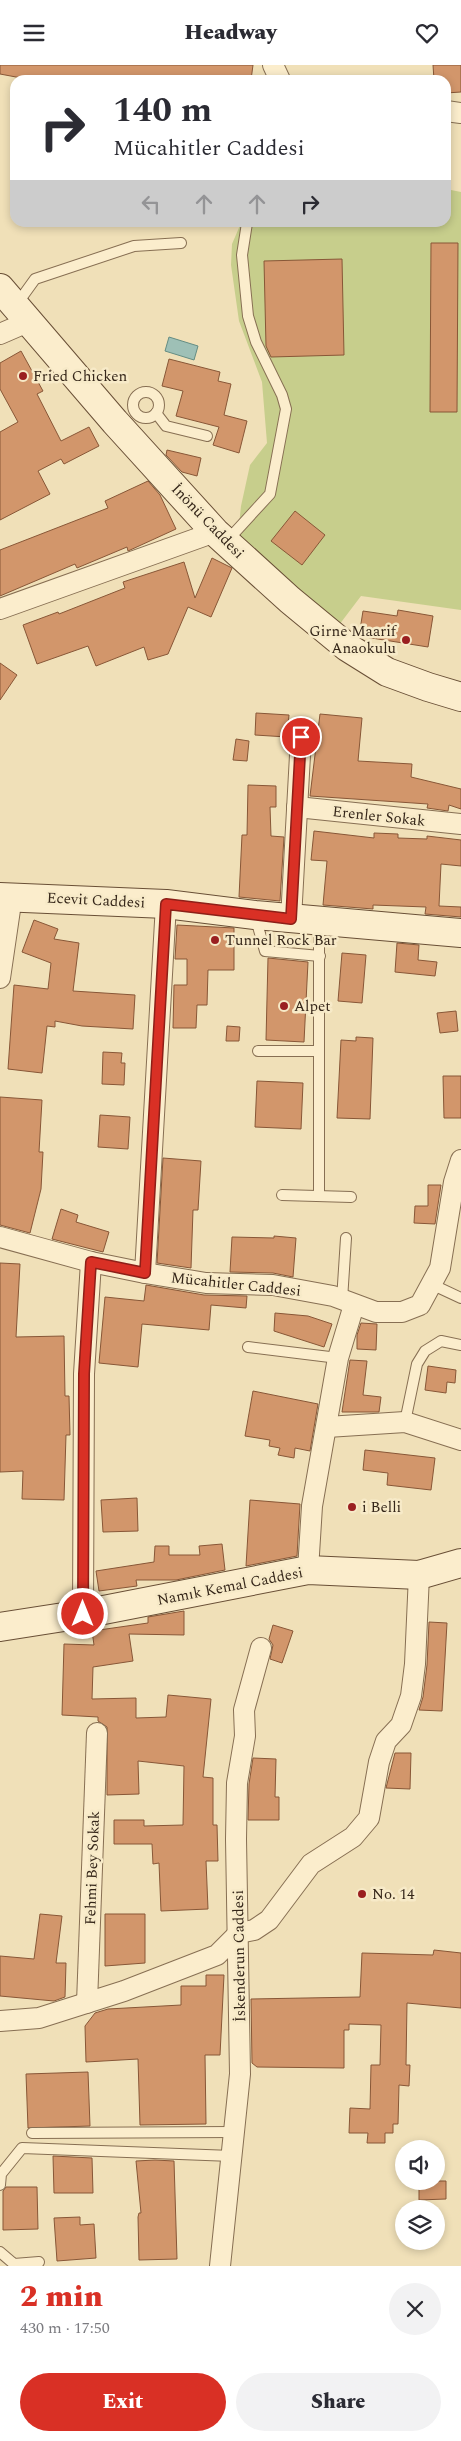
<!DOCTYPE html>
<meta charset="utf-8">
<style>
:root{--surface:#fff;--page:#f2f2f3;--text:#2b2b33;--muted:#7c7c81;--accent:#d93025}
body{margin:0;font-family:Spectral,serif;background:var(--page);color:var(--text);height:100vh;display:flex;flex-direction:column;font-size:19px;white-space:nowrap}
*{box-sizing:border-box;margin:0}
p{font-size:16px;color:var(--muted)}
.icon{flex:none;width:28px;height:28px;fill:none;stroke:currentColor;stroke-width:2;stroke-linecap:round;stroke-linejoin:round}
.map{position:relative;height:2201px;overflow:hidden}
.details{display:flex;flex-direction:column;background:var(--surface);flex:1}
.details>*{flex:none}
.top-card{position:absolute;left:10px;top:10px;width:441px;height:152px;border-radius:15px;box-shadow:0 2px 8px #0003;background:#fff;color:var(--text);overflow:hidden}
.fabs{position:absolute;left:395px;top:2075px;display:grid;gap:10px}
.fabs a{display:grid;place-items:center;width:50px;height:50px;border-radius:50%;background:var(--surface);box-shadow:0 2px 8px #0003;font-size:25px}
.pin{position:absolute;display:grid;place-items:center;width:42px;height:42px;color:#fff;margin:-21px;border:2px solid #fff;border-radius:50%;box-shadow:0 1px 5px #0007}
.me{position:absolute;width:55px;margin:-28px;rotate:0deg;stroke-linejoin:round;filter:drop-shadow(0 0 4px #0008)}
.turn{display:flex;align-items:center;gap:18px;height:105px;padding:0 20px;font-size:22px}
.turn .icon{width:65px;height:65px;stroke-width:2.5}
.turn b{display:block;font-size:35px;line-height:42px}
.lanes{display:flex;align-items:center;height:48px;padding:0 20px;background:#0003;justify-content:center;gap:25px;direction:ltr}
.lanes .off{opacity:.35}
.round{display:grid;place-items:center;flex:none;width:52px;height:52px;border-radius:26px;background:var(--page)}
.overview{display:flex;align-items:center;justify-content:space-between;height:85px;padding:0 20px}
h1{font-size:30px;font-weight:800;line-height:38px;color:var(--accent)}
.cta{display:flex;gap:10px;margin-top:auto;padding:10px 20px}
.cta a{flex:1;height:58px;border-radius:30px;background:var(--accent);color:#fff;font-size:20px;font-weight:800;line-height:58px;text-align:center}
.cta a+a{background:var(--page);color:var(--text)}
header{display:flex;justify-content:space-between;align-items:center;height:65px;padding:0 20px;background:var(--surface);font-size:22px;font-weight:800}
.map>svg:first-child{display:block}
.green{fill:#c7ce8c}
.water{fill:#9ec0b6;stroke:#658d83}
.building{fill:#d2966b;stroke:#885737}
.lines{fill:none;stroke-linecap:round;stroke-linejoin:round}
.lane-casing{stroke:#876f53;stroke-width:12}
.street-casing{stroke:#876f53;stroke-width:22}
.secondary-casing{stroke:#694f36;stroke-width:30}
.lane{stroke:#fbedcc;stroke-width:10}
.street{stroke:#fbedcc;stroke-width:20}
.secondary{stroke:#fbedcc;stroke-width:28}
.route-casing{stroke:#8d1f18;stroke-width:12}
.route{stroke:#d93025;stroke-width:9}
.poi-dot{fill:#9a1f20;stroke:#f7eac8;stroke-width:2}
.labels{text-anchor:middle;stroke-width:5;stroke-linejoin:round;paint-order:stroke}
.poi-label{font-size:15px;fill:#352619;stroke:#f7eac8;text-anchor:start}
.street-label{font-size:15px;fill:#352619;stroke:#f7eac8}
</style>
<header><svg class="icon" aria-label="menu" viewBox="0 0 24 24"><path d="M4 6h16M4 12h16M4 18h16"/></svg>Headway<svg class="icon" aria-label="heart" viewBox="0 0 24 24"><path d="M12 20l-8-8c-3-5 5-10 8-4 3-6 11-1 8 4z"/></svg></header>
<div class="map">
<svg width="461" height="2201" viewBox="0 0 461 2201">
<rect width="100%" height="100%" fill="#f0e0b8"/>
<!-- green -->
<polygon class="green" points="446,124 461,127 461,545 361,531 336,564 238,470 241,441 250,400 267,378 262,317 239,256 231,200 232,179 241,158 446,158"/>
<!-- water -->
<polygon class="water" points="169,272 198,281 194,295 165,286"/>
<!-- building -->
<g class="building">
<polygon points="0,0 253,0 251,15 45,15 33,13 32,15 0,9"/>
<polygon points="433,0 461,0 461,27 446,28 446,15 434,15"/>
<polygon points="431,178 458,178 457,347 430,347"/>
<polygon points="342,194 344,290 271,292 266,281 264,196"/>
<polygon points="21,286 43,326 37,329 61,376 89,362 99,381 64,399 61,394 38,406 50,429 0,455 0,367 18,357 0,324 0,298"/>
<polygon points="169,294 220,307 218,316 231,319 224,350 247,356 239,388 213,380 219,362 176,351 183,326 162,321"/>
<polygon points="167,385 201,393 197,411 182,407 166,390"/>
<polygon points="148,416 160,430 176,464 128,486 127,482 77,503 75,499 0,531 0,485 108,443 105,436"/>
<polygon points="295,446 325,470 302,500 271,476"/>
<polygon points="212,493 232,503 211,552 188,542 168,589 148,595 144,582 96,601 88,581 37,599 23,560 58,547 59,549 125,523 123,517 184,497 195,533"/>
<polygon points="398,545 433,551 428,582 359,571 363,546 397,551"/>
<polygon points="0,598 17,610 0,635"/>
<polygon points="256,648 289,650 287,672 255,670"/>
<polygon points="320,649 362,653 358,696 412,699 411,712 461,724 461,744 449,740 448,746 427,743 428,739 310,731"/>
<polygon points="236,674 249,676 247,696 233,695"/>
<polygon points="248,720 276,721 276,742 270,742 271,771 284,772 280,836 239,832 242,770 247,770"/>
<polygon points="314,766 374,773 374,768 398,769 398,773 427,774 427,771 461,775 461,801 441,799 439,841 461,842 461,852 425,849 426,842 373,840 373,844 323,840 327,796 311,795"/>
<polygon points="34,855 58,864 54,874 79,878 73,926 135,930 133,964 82,961 55,956 55,962 47,961 42,1008 8,1004 14,920 48,924 51,898 22,887"/>
<polygon points="177,860 234,863 234,905 208,905 207,940 197,940 196,963 173,963 174,920 187,920 187,894 175,894"/>
<polygon points="397,878 419,880 418,895 437,897 435,911 395,907"/>
<polygon points="342,888 366,890 362,938 338,936"/>
<polygon points="268,893 308,897 304,977 266,975"/>
<polygon points="456,946 458,966 440,968 437,948"/>
<polygon points="227,961 240,962 239,976 226,976"/>
<polygon points="356,972 373,973 370,1054 337,1053 341,975 356,976"/>
<polygon points="103,987 122,988 121,998 125,998 124,1020 102,1019"/>
<polygon points="443,1011 461,1011 461,1053 444,1053"/>
<polygon points="257,1016 303,1018 301,1064 255,1062"/>
<polygon points="0,1032 42,1035 39,1087 43,1087 41,1124 30,1168 0,1160"/>
<polygon points="100,1050 130,1052 128,1084 98,1082"/>
<polygon points="163,1093 201,1096 198,1145 193,1145 191,1203 157,1198"/>
<polygon points="428,1120 441,1120 435,1159 414,1158 415,1141 428,1141"/>
<polygon points="61,1144 78,1150 76,1157 109,1167 103,1187 52,1174"/>
<polygon points="274,1171 296,1173 293,1212 273,1208 230,1207 232,1172 274,1173"/>
<polygon points="0,1198 20,1199 16,1272 64,1271 65,1331 69,1331 70,1370 66,1370 64,1435 22,1434 23,1406 0,1407"/>
<polygon points="146,1220 204,1230 247,1231 246,1243 211,1240 209,1265 142,1259 138,1302 99,1298 105,1232 144,1236"/>
<polygon points="275,1248 308,1251 332,1259 324,1282 274,1266"/>
<polygon points="361,1258 377,1259 376,1285 357,1284 357,1270"/>
<polygon points="350,1295 367,1296 363,1330 381,1332 379,1347 342,1347"/>
<polygon points="428,1301 456,1305 455,1318 447,1317 446,1328 425,1325"/>
<polygon points="253,1326 318,1339 310,1386 295,1383 294,1393 278,1390 280,1383 269,1381 270,1375 245,1371"/>
<polygon points="365,1385 435,1393 431,1425 387,1420 388,1408 363,1405"/>
<polygon points="137,1433 138,1466 103,1467 101,1435"/>
<polygon points="250,1435 300,1439 297,1491 246,1501"/>
<polygon points="222,1479 225,1505 176,1515 136,1515 137,1521 99,1526 96,1506 154,1497 155,1481 169,1481 169,1490 200,1490 199,1481"/>
<polygon points="184,1546 184,1570 129,1569 133,1596 93,1602 92,1634 136,1633 136,1653 166,1652 168,1630 211,1634 203,1712 213,1713 213,1760 217,1760 218,1796 206,1796 208,1844 161,1846 159,1798 153,1799 152,1779 114,1779 114,1755 144,1755 144,1761 183,1760 184,1701 138,1696 139,1729 107,1730 107,1662 98,1656 98,1652 62,1650 64,1579 94,1580 92,1566 148,1558 148,1552"/>
<polygon points="429,1557 447,1558 442,1646 419,1645 423,1632 427,1600"/>
<polygon points="273,1560 293,1566 282,1598 270,1594 273,1580 269,1574"/>
<polygon points="395,1688 411,1688 410,1724 386,1723"/>
<polygon points="253,1693 276,1694 275,1732 279,1732 279,1755 248,1755 249,1719"/>
<polygon points="40,1849 62,1851 56,1898 66,1898 65,1932 54,1936 0,1931 0,1891 34,1894"/>
<polygon points="105,1849 145,1849 145,1898 105,1901"/>
<polygon points="434,1885 461,1888 461,1943 407,1938 406,2000 410,2000 409,2021 399,2020 398,2059 393,2059 393,2068 385,2068 385,2078 367,2078 368,2068 349,2068 350,2043 370,2044 371,2000 380,2000 381,1960 349,1959 349,1965 344,1965 344,2003 257,2002 252,1998 251,1934 360,1932 362,1888 433,1890"/>
<polygon points="206,1910 224,1910 220,1990 205,1990 206,2059 140,2060 138,1994 86,1997 85,1961 95,1948 108,1944 181,1940 181,1921 206,1921"/>
<polygon points="88,2007 90,2061 28,2063 26,2009"/>
<polygon points="53,2091 92,2093 93,2128 54,2128"/>
<polygon points="155,2095 174,2096 177,2194 139,2195 138,2152 139,2148 141,2148 136,2096"/>
<polygon points="419,2116 446,2116 446,2134 419,2135"/>
<polygon points="6,2122 37,2122 38,2164 3,2165 3,2126"/>
<polygon points="80,2152 80,2160 94,2159 96,2193 57,2196 54,2153"/>
</g>
<g class="lines">
<!-- lane casing -->
<g class="lane-casing">
<g id="lane">
<polyline points="17,239 35,214 134,181 181,178"/>
<circle cx="146" cy="340" r="13"/>
<polyline points="156,348 166,361 207,371"/>
<polyline points="226,477 270,429 286,344 282,330 256,277 248,251 242,190 247,158"/>
<polyline points="255,851 265,886 320,891"/>
<polyline points="258,986 319,986"/>
<polyline points="282,1130 351,1132"/>
<polyline points="319,1131 319,857"/>
<polyline points="431,1219 461,1233"/>
<polyline points="342,1235 346,1173"/>
<polyline points="248,1282 338,1293"/>
<polyline points="405,1357 417,1299 425,1286 441,1276 461,1280"/>
<polyline points="32,2068 234,2067"/>
<polyline points="0,2120 1,2109 22,2083 232,2091"/>
<polyline points="0,2187 14,2199 39,2197"/>
</g>
</g>
<!-- street casing -->
<g class="street-casing">
<g id="street">
<polyline points="273,0 280,15"/>
<polyline points="446,46 461,48"/>
<polyline points="0,269 30,256"/>
<polyline points="0,544 215,467"/>
<polyline points="297,742 461,759"/>
<polyline points="291,854 301,672"/>
<polyline points="0,913 12,831"/>
<polyline points="0,1172 91,1197 145,1208 206,1218 273,1220 333,1231 376,1247 402,1247 420,1240 440,1203 454,1117 461,1095"/>
<polyline points="145,1208 166,839"/>
<polyline points="327,1362 405,1357 461,1375"/>
<polyline points="308,1505 312,1441 338,1293 354,1240"/>
<polyline points="83,1549 84,1309 91,1197"/>
<polyline points="239,1868 254,1865 269,1855 311,1799 353,1772 369,1753 379,1697 386,1676 401,1660 411,1631 415,1599 419,1510"/>
<polyline points="87,1938 97,1668"/>
<polyline points="0,1956 39,1953 124,1926 217,1890 239,1868"/>
<polyline points="220,2201 240,2009 236,1774 237,1718 245,1671 244,1645 261,1583"/>
</g>
</g>
<!-- secondary casing -->
<g class="secondary-casing">
<g id="secondary">
<polyline points="0,223 115,357 215,467 290,535 347,582 387,607 428,622 461,632"/>
<polyline points="0,832 166,839 255,850 461,868"/>
<polyline points="0,1562 83,1549 308,1505 419,1510 461,1498"/>
</g>
</g>
<!-- lane -->
<use href="#lane" class="lane"/>
<!-- street -->
<use href="#street" class="street"/>
<!-- secondary -->
<use href="#secondary" class="secondary"/>
</g>
<g class="lines">
<!-- route casing -->
<g class="route-casing">
<polyline id="route" points="83,1549 84,1309 91,1197 145,1208 166,839 291,854 301,672"/>
</g>
<!-- route -->
<use href="#route" class="route"/>
</g>
<!-- markers -->
<g class="poi-dot">
<circle cx="23" cy="311" r="5"/>
<circle cx="406" cy="575" r="5"/>
<circle cx="215" cy="875" r="5"/>
<circle cx="284" cy="941" r="5"/>
<circle cx="352" cy="1442" r="5"/>
<circle cx="362" cy="1829" r="5"/>
</g>
<g class="labels">
<!-- poi labels -->
<g class="poi-label">
<text x="33" y="316">Fried Chicken</text>
<text x="396" y="571" text-anchor="end">Girne Maarif<tspan x="396" dy="17">Anaokulu</tspan></text>
<text x="225" y="880">Tunnel Rock Bar</text>
<text x="294" y="946">Alpet</text>
<text x="362" y="1447">i Belli</text>
<text x="372" y="1834">No. 14</text>
</g>
<!-- street labels -->
<g class="street-label">
<text transform="translate(208 456) rotate(46)" y="5">İnönü Caddesi</text>
<text transform="translate(379 751) rotate(6)" y="5">Erenler Sokak</text>
<text transform="translate(96 835) rotate(3)" y="5">Ecevit Caddesi</text>
<text transform="translate(236 1219) rotate(6)" y="5">Mücahitler Caddesi</text>
<text transform="translate(230 1521) rotate(-11)" y="5">Namık Kemal Caddesi</text>
<text transform="translate(92 1803) rotate(-88)" y="5">Fehmi Bey Sokak</text>
<text transform="translate(239 1891) rotate(-91)" y="5">İskenderun Caddesi</text>
</g>
</g>
</svg>
<div class="fabs">
<a><svg class="icon" aria-label="sound" viewBox="0 0 24 24"><path d="M4 9h4l5-4v14l-5-4H4zM17 9q2 3 0 6"/></svg></a>
<a><svg class="icon" aria-label="layers" viewBox="0 0 24 24"><path d="M12 4l9 5-9 5-9-5zM3 14l9 5 9-5"/></svg></a>
</div>
<div class="pin" style="left:301px;top:672px;background:#d93025"><svg class="icon" aria-label="arrive" viewBox="0 0 24 24"><path d="M6 21V4h12l-3 4 3 4H6"/></svg></div>
<svg class="me" style="left:83px;top:1549px" viewBox="-20 -20 40 40"><circle r="17" fill="#d93025" stroke="#fff" stroke-width="3"/><path d="M0-11L8 9 0 5-8 9z" fill="#fff"/></svg>
<div class="top-card">
<div class="turn"><svg class="icon" aria-label="right" viewBox="0 0 24 24"><path d="M7 20v-9h11M14 6l5 5-5 5"/></svg><div><b>140 m</b>Mücahitler Caddesi</div></div>
<div class="lanes"><svg class="icon off" aria-label="left" viewBox="0 0 24 24"><path d="M17 20v-9H6M10 6l-5 5 5 5"/></svg><svg class="icon off" aria-label="ahead" viewBox="0 0 24 24"><path d="M12 20V5M6 11l6-6 6 6"/></svg><svg class="icon off" aria-label="ahead" viewBox="0 0 24 24"><path d="M12 20V5M6 11l6-6 6 6"/></svg><svg class="icon" aria-label="right" viewBox="0 0 24 24"><path d="M7 20v-9h11M14 6l5 5-5 5"/></svg></div>
</div>
</div>
<section class="details">
<div class="overview"><div><h1>2 min</h1><p>430 m · 17:50</p></div><a class="round"><svg class="icon" aria-label="close" viewBox="0 0 24 24"><path d="M6 6l12 12M18 6L6 18"/></svg></a></div>
<div class="cta"><a>Exit</a><a>Share</a></div>
</section>
